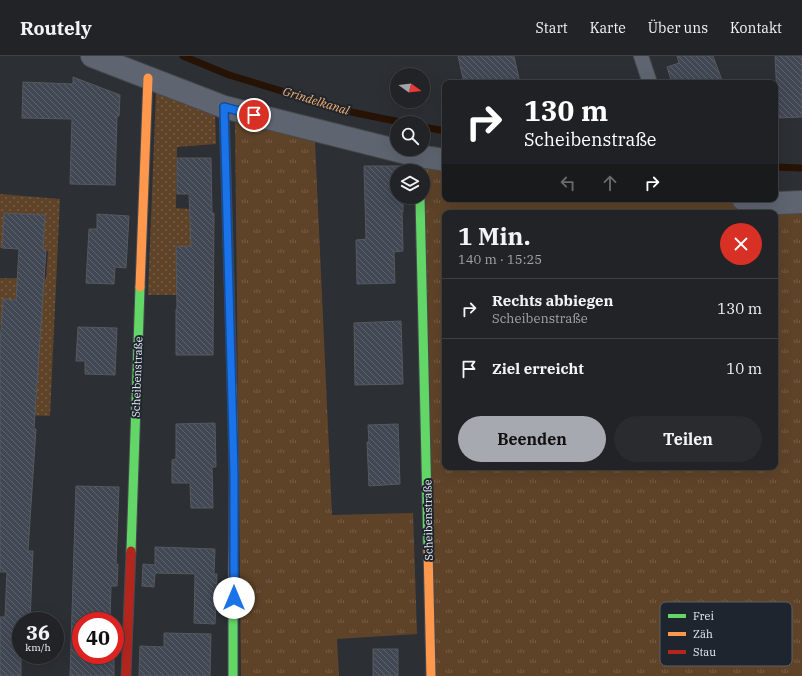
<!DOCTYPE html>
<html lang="de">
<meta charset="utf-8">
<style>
:root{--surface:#212327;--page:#292b2f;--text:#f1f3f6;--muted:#a2a4a7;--line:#3e4044;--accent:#a6aab0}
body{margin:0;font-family:"IBM Plex Serif",serif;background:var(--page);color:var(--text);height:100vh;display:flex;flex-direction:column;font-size:15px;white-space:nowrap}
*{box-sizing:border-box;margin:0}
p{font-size:13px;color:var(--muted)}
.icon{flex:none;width:22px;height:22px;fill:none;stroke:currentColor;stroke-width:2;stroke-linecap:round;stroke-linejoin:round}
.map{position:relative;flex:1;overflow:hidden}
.drawer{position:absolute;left:442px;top:154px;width:336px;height:260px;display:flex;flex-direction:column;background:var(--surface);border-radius:8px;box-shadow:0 4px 16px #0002,0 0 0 1px var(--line)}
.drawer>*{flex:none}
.top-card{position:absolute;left:442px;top:24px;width:336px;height:122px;border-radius:8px;box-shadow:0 4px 16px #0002,0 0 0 1px var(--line);background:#202124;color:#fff;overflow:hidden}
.needle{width:26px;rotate:105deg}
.controls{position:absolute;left:390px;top:12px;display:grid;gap:8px}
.controls a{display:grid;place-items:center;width:40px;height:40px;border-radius:50%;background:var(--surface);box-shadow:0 4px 16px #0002,0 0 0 1px var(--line);font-size:20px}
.speed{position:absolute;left:12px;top:556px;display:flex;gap:8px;font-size:20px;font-weight:700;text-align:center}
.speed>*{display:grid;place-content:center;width:52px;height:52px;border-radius:50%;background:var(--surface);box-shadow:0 4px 16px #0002,0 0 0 1px var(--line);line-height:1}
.speed small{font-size:10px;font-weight:400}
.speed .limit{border:6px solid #d22;background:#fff;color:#111}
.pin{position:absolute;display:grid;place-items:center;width:34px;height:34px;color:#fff;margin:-17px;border:2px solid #fff;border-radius:50%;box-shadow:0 1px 4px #0007}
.me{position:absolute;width:44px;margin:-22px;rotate:0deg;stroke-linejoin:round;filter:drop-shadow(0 0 3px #0008)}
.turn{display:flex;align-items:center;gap:14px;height:84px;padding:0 16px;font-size:18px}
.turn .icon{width:52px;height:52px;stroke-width:2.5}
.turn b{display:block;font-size:28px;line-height:34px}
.lanes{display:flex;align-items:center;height:38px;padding:0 16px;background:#0003;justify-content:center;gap:20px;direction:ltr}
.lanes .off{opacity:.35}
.round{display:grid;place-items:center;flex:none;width:42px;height:42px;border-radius:21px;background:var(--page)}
.head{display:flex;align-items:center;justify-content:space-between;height:68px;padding:0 16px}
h1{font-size:24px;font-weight:700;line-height:30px}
.cta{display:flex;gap:8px;margin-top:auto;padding:8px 16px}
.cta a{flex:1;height:46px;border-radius:24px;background:var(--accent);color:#111;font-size:16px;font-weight:700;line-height:46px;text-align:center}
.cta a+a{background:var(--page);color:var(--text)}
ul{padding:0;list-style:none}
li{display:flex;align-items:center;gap:12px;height:60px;padding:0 16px;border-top:1px solid var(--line)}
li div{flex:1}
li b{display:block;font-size:15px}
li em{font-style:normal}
header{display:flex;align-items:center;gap:24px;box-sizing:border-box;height:56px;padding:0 20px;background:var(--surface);border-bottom:1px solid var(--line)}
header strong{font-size:19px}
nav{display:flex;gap:22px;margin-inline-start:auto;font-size:14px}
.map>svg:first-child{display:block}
.grass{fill:url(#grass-tufts);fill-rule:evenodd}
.garden{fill:url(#garden-dots)}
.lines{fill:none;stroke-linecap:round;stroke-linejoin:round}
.stream{stroke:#271305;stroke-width:7}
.building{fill:url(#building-back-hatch);stroke:#56585d}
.lane-casing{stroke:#474a4e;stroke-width:16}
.street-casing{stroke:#474a4e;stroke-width:24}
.fast-casing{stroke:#474a4e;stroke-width:11}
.slow-casing{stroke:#474a4e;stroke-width:11}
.jam-casing{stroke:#474a4e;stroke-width:11}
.lane{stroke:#5f6570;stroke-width:14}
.street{stroke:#5f6570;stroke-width:22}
.fast{stroke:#63d668;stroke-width:9}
.slow{stroke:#ff974d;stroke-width:9}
.jam{stroke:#b3261e;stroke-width:9}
.route-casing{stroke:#114b97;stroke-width:10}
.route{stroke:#1a73e8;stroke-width:7}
.labels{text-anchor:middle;stroke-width:4;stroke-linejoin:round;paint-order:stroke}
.street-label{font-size:11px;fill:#e8ecf2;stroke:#1f252e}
.water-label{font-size:12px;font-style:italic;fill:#f6b16e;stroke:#1f252e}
.key{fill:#1f252e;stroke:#5b6169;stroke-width:1}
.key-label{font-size:11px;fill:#e8ecf2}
</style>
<header>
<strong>Routely</strong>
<nav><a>Start</a><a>Karte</a><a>Über uns</a><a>Kontakt</a></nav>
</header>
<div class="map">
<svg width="802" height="620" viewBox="0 0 802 620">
<defs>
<pattern id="grass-tufts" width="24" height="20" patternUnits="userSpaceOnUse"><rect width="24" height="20" fill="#5e4328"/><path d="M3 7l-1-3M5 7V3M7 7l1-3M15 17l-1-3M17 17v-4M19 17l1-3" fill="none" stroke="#755e48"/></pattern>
<pattern id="garden-dots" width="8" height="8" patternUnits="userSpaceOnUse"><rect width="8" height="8" fill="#5e4328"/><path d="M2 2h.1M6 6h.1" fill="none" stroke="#755e48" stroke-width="1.8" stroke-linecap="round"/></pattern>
<pattern id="building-back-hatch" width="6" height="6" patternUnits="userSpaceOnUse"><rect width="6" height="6" fill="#414854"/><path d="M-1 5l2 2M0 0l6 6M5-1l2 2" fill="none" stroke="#5c636d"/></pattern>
</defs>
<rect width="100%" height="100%" fill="#2c2f34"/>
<!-- grass -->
<g class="grass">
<polygon points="241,66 315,86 332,459 413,457 417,578 337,583 339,620 241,620 235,67"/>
<path d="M419 100 445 104V143H743L802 146V620H436L423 115H420ZM445 157H775V411H445Z"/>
</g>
<!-- garden -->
<g class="garden">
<polygon points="156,35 215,57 216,88 177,91 176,152 189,153 190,170 206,190 176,191 177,227 199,239 148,239"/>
<polygon points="0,138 60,143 50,360 0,358 36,349 42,246 0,270 0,222 46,223 48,195 43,194 45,159 4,157 2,192 0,192"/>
</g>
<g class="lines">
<!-- stream -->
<g class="stream">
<polyline points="183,0 229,19 351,56 405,67"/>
<polyline points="423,71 445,75"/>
<polyline points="775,111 802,112"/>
</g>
</g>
<!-- building -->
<g class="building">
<polygon points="458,0 514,0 520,27 464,27"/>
<polygon points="677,0 713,0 723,27 672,27 667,11 679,7"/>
<polygon points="775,0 802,0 802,61 778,62"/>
<polygon points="73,21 120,39 119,60 117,60 115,129 70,128 72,63 22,62 23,26 73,28"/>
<polygon points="177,102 211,102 212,157 214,157 213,299 176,299 176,253 177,253 176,191 191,190 189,138 177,138"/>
<polygon points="364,110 403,110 403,115 397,115 397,141 403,141 403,156 402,156 403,195 394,196 395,227 357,228 356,184 366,183"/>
<polygon points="4,157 45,159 43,194 46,194 34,373 36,373 28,495 33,495 30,565 21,565 21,620 0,620 0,561 5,561 7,516 0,516 0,288 3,243 16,244 19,193 2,192"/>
<polygon points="97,158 129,160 126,212 115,211 114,228 86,227 89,173 97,173"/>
<polygon points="401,265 403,328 355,329 354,267"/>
<polygon points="78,271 117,272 115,319 85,318 85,305 76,305"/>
<polygon points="215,367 216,411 212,411 213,452 191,452 190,427 172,427 172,404 176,403 176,368"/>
<polygon points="398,368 400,428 369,430 367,386 369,386 368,369"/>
<polygon points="76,430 119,431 116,508 118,508 117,530 111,530 110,565 81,565 81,599 114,599 114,620 70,620"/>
<polygon points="155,491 215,493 214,518 217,518 215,568 194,567 195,518 155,517 154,531 142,530 143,508 155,509"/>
<polygon points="164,577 211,578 210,620 139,620 140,590 164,591"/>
<rect x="373" y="593" width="25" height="27"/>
</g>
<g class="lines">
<!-- lane casing -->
<g class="lane-casing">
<polyline id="lane" points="641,0 650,27"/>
</g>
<!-- street casing -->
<g class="street-casing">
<g id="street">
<polyline points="92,0 224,51 419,100 445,104"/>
<polyline points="743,143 780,147 802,146"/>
</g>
</g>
<!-- fast casing -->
<g class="fast-casing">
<g id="fast">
<polyline points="420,141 428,493"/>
<polyline points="131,495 140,231"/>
<polyline points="233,620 233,555"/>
</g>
</g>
<!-- slow casing -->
<g class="slow-casing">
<g id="slow">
<polyline points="140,231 148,22"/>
<polyline points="232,329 234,418 233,555"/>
<polyline points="428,493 431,620"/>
</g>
</g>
<!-- jam casing -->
<g class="jam-casing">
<g id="jam">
<polyline points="224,51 232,329"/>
<polyline points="126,620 131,495"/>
</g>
</g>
<!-- lane -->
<use href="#lane" class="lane"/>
<!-- street -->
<use href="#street" class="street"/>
<!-- fast -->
<use href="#fast" class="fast"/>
<!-- slow -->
<use href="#slow" class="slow"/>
<!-- jam -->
<use href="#jam" class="jam"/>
</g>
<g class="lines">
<!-- route casing -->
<g class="route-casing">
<polyline id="route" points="234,542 234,418 224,51 254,59"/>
</g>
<!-- route -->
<use href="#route" class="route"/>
</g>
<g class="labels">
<!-- street labels -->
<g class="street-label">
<text transform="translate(137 321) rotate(-88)" y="4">Scheibenstraße</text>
<text transform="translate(428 464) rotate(-91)" y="4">Scheibenstraße</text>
</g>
<!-- water labels -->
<g class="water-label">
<text transform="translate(316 45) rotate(17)" y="4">Grindelkanal</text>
</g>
</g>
<!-- legend -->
<rect x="660" y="546" width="132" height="64" rx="6" class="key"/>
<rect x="668" y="558" width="18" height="4" fill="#63d668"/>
<rect x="668" y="576" width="18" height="4" fill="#ff974d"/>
<rect x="668" y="594" width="18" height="4" fill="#b3261e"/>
<g class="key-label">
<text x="693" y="564">Frei</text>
<text x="693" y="582">Zäh</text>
<text x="693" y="600">Stau</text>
</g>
</svg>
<div class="controls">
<a><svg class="needle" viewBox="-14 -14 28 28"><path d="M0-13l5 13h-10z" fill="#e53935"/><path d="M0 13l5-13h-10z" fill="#a2a4a7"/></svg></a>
<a><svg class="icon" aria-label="search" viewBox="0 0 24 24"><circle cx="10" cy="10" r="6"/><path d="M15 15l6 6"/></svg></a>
<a><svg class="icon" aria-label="layers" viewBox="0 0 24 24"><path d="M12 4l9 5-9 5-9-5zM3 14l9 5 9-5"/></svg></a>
</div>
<div class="speed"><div>36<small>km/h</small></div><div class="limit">40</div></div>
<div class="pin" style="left:254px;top:59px;background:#d93025"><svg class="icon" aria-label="arrive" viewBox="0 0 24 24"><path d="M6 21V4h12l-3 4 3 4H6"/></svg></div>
<svg class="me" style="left:234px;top:542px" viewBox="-20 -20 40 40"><circle r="19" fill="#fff"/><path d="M0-13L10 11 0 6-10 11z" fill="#1a73e8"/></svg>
<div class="top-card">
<div class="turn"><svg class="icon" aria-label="right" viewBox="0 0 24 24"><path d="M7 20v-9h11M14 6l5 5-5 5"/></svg><div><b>130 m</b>Scheibenstraße</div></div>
<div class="lanes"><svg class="icon off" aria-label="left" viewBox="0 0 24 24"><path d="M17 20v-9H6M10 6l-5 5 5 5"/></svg><svg class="icon off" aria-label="ahead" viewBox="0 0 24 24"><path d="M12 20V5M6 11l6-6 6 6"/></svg><svg class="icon" aria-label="right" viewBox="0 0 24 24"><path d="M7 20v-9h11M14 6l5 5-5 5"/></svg></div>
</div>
<section class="drawer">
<div class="head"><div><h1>1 Min.</h1><p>140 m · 15:25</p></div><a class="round" style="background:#d93025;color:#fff"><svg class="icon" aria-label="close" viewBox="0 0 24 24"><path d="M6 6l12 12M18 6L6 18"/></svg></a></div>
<ul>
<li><svg class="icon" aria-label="right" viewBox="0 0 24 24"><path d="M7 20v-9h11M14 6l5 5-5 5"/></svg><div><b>Rechts abbiegen</b><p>Scheibenstraße</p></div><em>130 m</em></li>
<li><svg class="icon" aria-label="arrive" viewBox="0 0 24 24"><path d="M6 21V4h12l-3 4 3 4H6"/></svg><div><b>Ziel erreicht</b></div><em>10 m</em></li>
</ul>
<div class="cta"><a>Beenden</a><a>Teilen</a></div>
</section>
</div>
